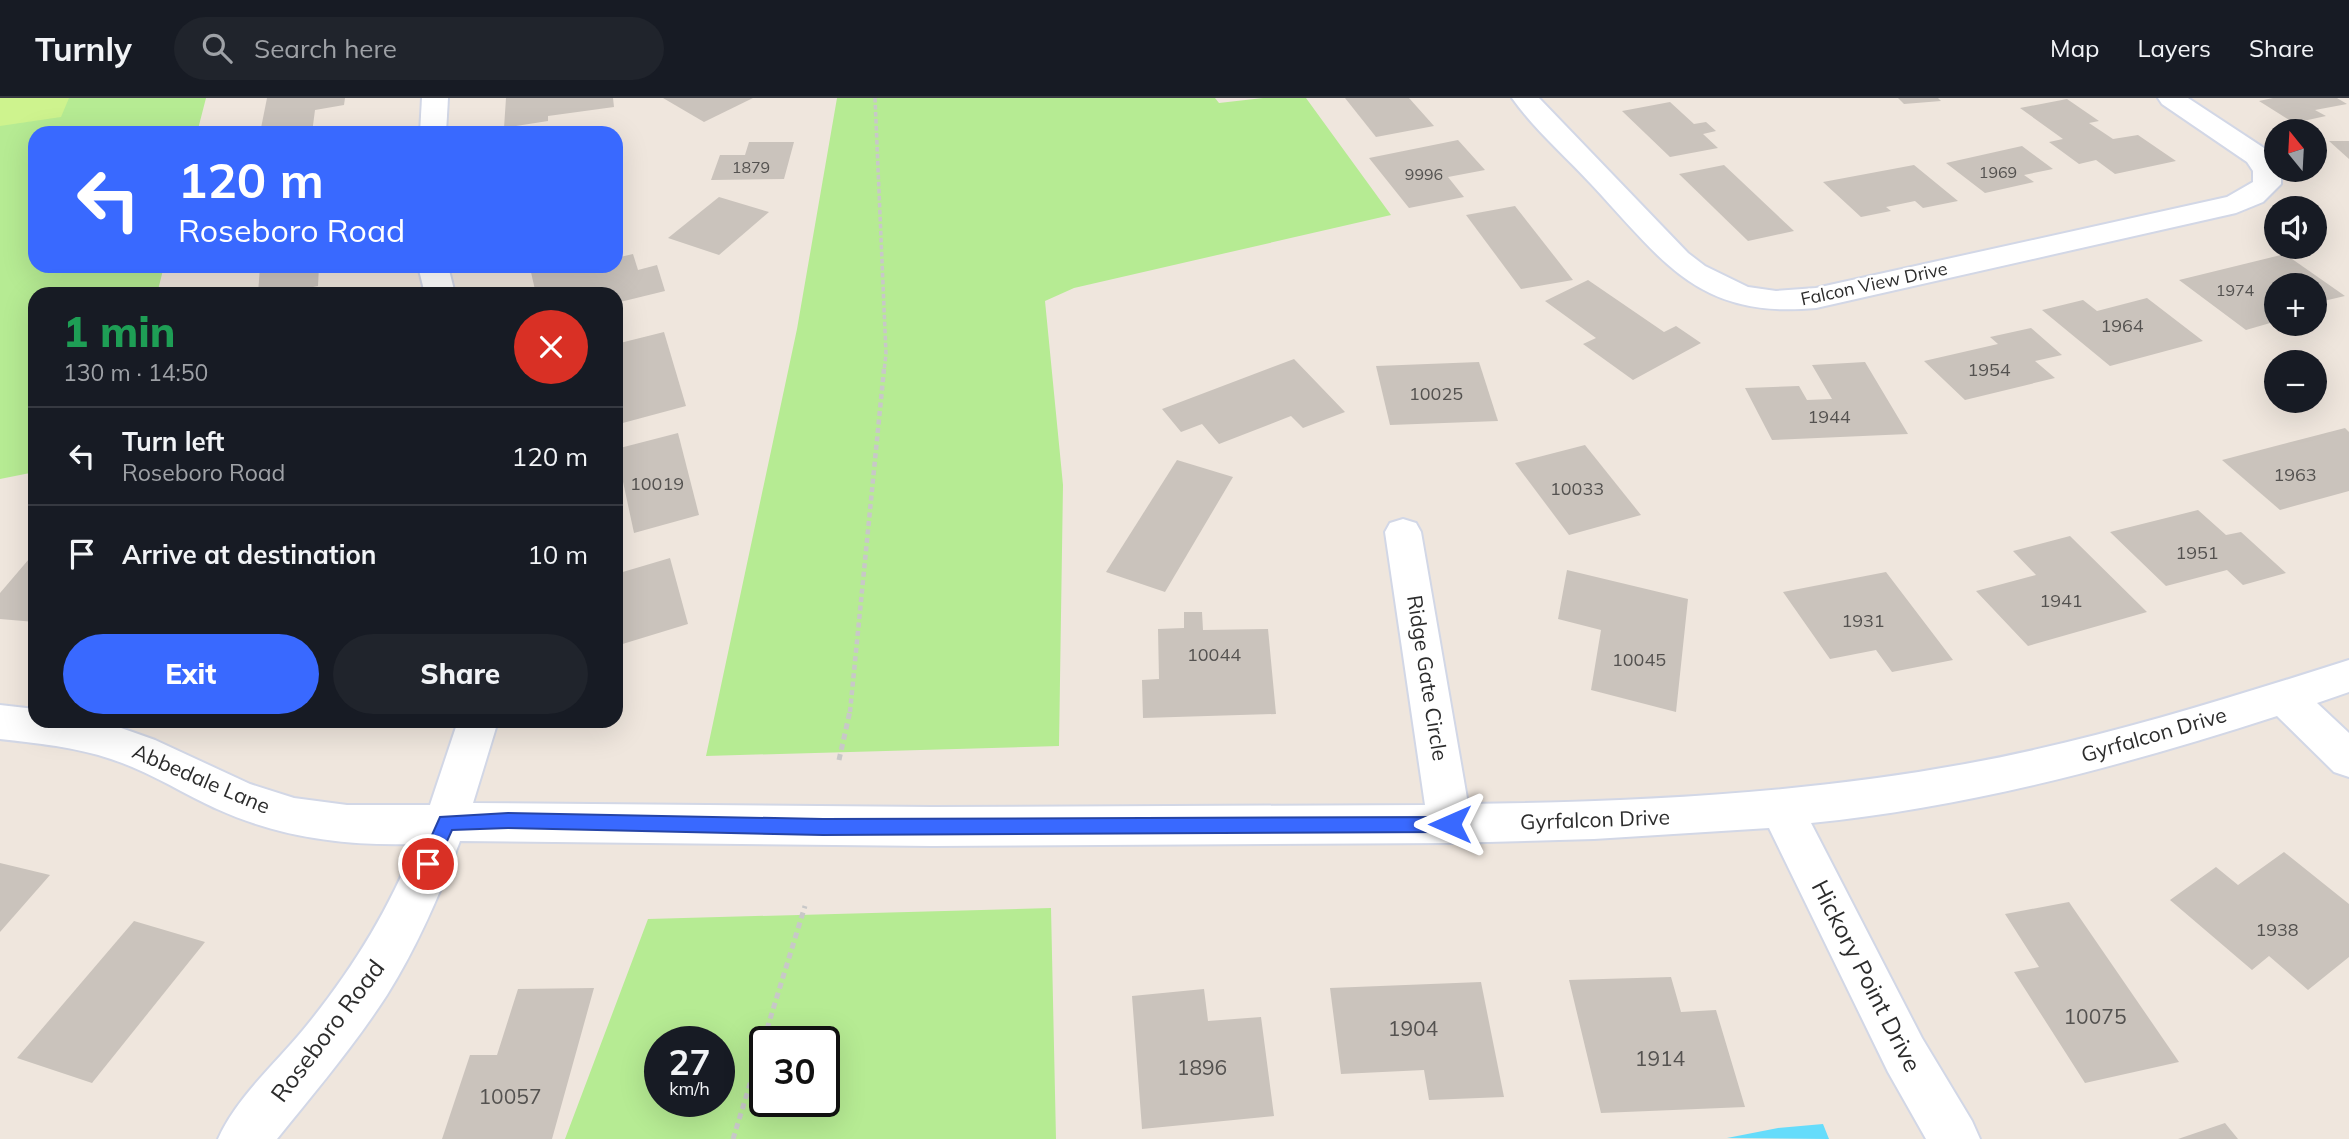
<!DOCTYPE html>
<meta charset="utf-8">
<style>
:root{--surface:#171b24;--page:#20242c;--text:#f1f3f6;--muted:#9ea1a6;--line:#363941;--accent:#3969ff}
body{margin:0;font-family:Mulish,sans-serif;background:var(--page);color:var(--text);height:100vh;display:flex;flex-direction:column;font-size:26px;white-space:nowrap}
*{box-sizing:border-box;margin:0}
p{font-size:23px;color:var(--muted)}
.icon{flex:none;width:38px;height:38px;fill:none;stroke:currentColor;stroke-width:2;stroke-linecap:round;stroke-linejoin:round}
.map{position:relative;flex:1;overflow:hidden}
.details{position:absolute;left:28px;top:189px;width:595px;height:441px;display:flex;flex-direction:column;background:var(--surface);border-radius:21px;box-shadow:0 7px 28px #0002}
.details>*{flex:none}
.guide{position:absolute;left:28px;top:28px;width:595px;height:147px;border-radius:21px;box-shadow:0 7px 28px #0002;background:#3969ff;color:#fff;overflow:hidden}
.needle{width:46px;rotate:342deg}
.controls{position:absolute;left:2264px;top:21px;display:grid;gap:14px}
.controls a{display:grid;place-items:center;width:63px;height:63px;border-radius:50%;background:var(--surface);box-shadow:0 7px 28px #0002;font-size:35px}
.speed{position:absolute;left:644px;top:928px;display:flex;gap:14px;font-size:35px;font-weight:700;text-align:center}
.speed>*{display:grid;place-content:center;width:91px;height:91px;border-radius:50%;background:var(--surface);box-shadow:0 7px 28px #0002;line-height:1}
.speed small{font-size:18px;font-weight:400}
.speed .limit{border:4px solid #111;border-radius:10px;background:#fff;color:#111}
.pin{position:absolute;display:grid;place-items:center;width:60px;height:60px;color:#fff;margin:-30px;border:4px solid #fff;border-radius:50%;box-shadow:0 2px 7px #0007}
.me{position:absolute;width:77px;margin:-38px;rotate:270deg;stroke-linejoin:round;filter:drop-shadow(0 0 5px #0008)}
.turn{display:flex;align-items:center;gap:24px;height:147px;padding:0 35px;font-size:32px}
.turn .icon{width:91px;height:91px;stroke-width:2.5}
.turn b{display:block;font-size:49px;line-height:60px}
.round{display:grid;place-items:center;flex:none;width:74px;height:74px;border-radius:37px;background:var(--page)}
.head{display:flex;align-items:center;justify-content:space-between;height:119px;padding:0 35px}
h1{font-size:42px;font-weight:800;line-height:52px;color:#1e9e55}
.action{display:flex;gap:14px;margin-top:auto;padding:14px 35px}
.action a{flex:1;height:80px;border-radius:42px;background:var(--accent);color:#fff;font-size:28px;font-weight:800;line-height:80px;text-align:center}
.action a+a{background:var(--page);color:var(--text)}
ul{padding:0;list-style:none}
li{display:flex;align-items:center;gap:21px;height:98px;padding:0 35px;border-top:2px solid var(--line)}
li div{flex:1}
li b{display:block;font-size:26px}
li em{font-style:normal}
header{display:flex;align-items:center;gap:42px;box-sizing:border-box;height:98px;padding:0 35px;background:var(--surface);border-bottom:2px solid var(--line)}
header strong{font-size:33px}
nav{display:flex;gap:38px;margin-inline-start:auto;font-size:24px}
.search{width:490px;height:63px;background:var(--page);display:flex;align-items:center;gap:18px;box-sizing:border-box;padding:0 24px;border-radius:38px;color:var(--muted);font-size:26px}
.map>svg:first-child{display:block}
.green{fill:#b6eb93;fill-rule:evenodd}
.pitch{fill:#cef38e}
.water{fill:#65dcfb}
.building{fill:#cac3bc}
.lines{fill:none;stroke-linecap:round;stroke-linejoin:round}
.minor-casing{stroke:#d2d7e6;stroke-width:4}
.path-far2{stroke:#c8c8c8;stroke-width:3.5;stroke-dasharray:4.5 2.5;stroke-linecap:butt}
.path-far1{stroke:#c8c8c8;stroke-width:4.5;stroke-dasharray:5 3.5;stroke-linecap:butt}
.path{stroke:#c8c8c8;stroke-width:5;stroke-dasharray:6 4.5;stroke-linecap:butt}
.minor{fill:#fff;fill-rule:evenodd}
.route{fill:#3969ff;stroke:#2544a6;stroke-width:2}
.labels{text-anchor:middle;stroke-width:5;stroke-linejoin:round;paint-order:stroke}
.far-number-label{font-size:16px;fill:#545250}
.far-street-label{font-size:18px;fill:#2c2c2c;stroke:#fff}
.number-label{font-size:18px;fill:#545250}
.street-label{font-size:21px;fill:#2c2c2c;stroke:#fff}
.near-number-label{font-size:21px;fill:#545250}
.near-street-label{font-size:24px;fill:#2c2c2c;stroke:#fff}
</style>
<header>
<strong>Turnly</strong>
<div class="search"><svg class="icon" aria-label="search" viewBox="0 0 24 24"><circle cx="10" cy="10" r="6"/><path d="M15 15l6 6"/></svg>Search here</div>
<nav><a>Map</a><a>Layers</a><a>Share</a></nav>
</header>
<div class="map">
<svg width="2349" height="1041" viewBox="0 0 2349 1041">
<rect width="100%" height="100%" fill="#efe6dd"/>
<!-- green -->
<g class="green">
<polygon points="0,0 206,0 197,35 35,35 35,168 164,168 157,196 35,196 35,374 0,381"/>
<polygon points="837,0 1215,0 1219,5 1263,0 1306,0 1391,117 1074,190 1045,203 1063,387 1059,648 706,658 797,231"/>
<path d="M1051 810 1056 1041H565L648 821ZM660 943H719V1003H660ZM765 943H824V1003H765Z"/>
</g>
<!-- pitch -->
<polygon class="pitch" points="0,0 69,0 61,19 0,28"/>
<!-- water -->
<polygon class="water" points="1823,1026 1829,1041 1727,1040 1778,1030"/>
<!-- building -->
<g class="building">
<polygon points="267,0 345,0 344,7 315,12 312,35 260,35"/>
<polygon points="506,0 613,0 614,9 548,18 548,23 504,30"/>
<polygon points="663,0 753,0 704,24"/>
<polygon points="1345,0 1409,0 1434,28 1376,39"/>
<polygon points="1898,0 1938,0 1941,3 1904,6"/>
<polygon points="2273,0 2337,0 2347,6 2315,12 2326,18 2294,25 2259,3"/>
<polygon points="2067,1 2099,23 2089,25 2113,41 2138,37 2176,63 2115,76 2096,62 2079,66 2049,44 2063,41 2020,10"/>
<polygon points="1670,4 1694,26 1706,24 1716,33 1703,36 1718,50 1670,59 1622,13"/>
<polygon points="1458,42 1485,72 1448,79 1464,99 1409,110 1369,60"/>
<polygon points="2329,43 2349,43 2349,61"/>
<polygon points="749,44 794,44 784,81 711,82 720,57 745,57"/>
<polygon points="2022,48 2053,71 2024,77 2034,84 1985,95 1946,65"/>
<polygon points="1724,67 1794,133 1748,143 1679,76"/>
<polygon points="1914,67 1958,103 1923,110 1915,103 1886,109 1891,113 1861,119 1823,84"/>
<polygon points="719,99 769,114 719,157 668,140"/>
<polygon points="1515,108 1573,182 1521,191 1466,117"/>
<polygon points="633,156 638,172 657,167 665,193 616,205 616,196 536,196 530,170 616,168 616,160"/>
<polygon points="2285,156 2345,198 2315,205 2315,187 2277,187 2277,215 2273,216 2277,219 2277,223 2246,232 2179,182"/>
<polygon points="260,168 319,168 318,188 278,196 258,196"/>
<polygon points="1588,182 1664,234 1676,228 1701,245 1633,282 1583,246 1596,240 1545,203"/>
<polygon points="2147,200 2203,243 2110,268 2042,212 2083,202 2097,213"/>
<polygon points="2031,230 2062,257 2035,263 2055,280 1965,302 1924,263 1998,246 1990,239"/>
<polygon points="664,234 686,308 619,326 616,313 616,246"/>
<polygon points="1294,261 1345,314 1303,330 1291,318 1219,346 1202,326 1181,334 1162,311"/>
<polygon points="1479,264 1498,323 1390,327 1376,268"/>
<polygon points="1865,264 1908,336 1772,342 1745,290 1799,288 1807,302 1832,301 1812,267"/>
<polygon points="2345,330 2349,334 2349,393 2280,412 2222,362"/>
<polygon points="678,335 699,417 634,435 616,351"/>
<polygon points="1585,347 1641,417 1569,437 1515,365"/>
<polygon points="1177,362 1233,379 1165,494 1106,474"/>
<polygon points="2198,412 2226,437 2241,434 2286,475 2243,487 2227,472 2166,488 2110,434"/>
<polygon points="2070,438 2147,514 2028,548 1976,493 2036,477 2013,453"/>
<polygon points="35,454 35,524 0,521 0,495"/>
<polygon points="670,460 688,526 616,548 616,476"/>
<polygon points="1567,472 1688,501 1676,614 1591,592 1601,532 1558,521"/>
<polygon points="1886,474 1953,562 1892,574 1876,552 1830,561 1783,494"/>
<polygon points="1184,514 1202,514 1203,532 1268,531 1276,616 1143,620 1142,582 1159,581 1158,531 1184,530"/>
<polygon points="2284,754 2349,806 2349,859 2308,892 2269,858 2252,872 2170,802 2216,769 2238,787"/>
<polygon points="0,765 50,777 0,834"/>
<polygon points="2069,804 2179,964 2085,985 2014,874 2039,869 2005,816"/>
<polygon points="134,823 205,844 92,985 17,960"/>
<polygon points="1671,879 1681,914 1716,912 1745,1009 1601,1015 1569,882"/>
<polygon points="1481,884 1504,999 1429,1002 1424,972 1341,976 1330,890"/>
<polygon points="594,890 552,1041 442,1041 470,957 497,957 518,891"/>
<polygon points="1204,891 1208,923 1261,919 1274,1018 1142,1031 1132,898"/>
<polygon points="2225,1025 2238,1041 2178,1041"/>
</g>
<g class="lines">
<!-- minor casing -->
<g class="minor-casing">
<g id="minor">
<polygon points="422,0 448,0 446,35 420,35"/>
<path d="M1512 0H1539L1688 155 1705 168 1748 189 1776 193 1816 190 2227 99 2253 84V73L2247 64 2162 6 2158 0H2188L2267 52 2277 67V72L2281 73V86L2263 104 2236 115 1816 210C1698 221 1664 164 1591 86 1565 58 1534 31 1512 0Z"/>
<polygon points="418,168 448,168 455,196 425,196"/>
<path d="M1403 421 1416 425 1421 434 1468 706C1634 704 1801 696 1965 666 2096 642 2223 602 2349 562V594L2317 605 2349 635V679L2334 674 2277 618C2125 667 1971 709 1811 725L1922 940 1972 1023 1980 1041H1926L1888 974 1769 730 1594 741 1450 745 932 748 460 743C440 796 417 849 387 897 354 948 315 994 277 1041H218C236 1000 275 966 303 932 350 875 388 814 415 746 346 748 281 740 217 711 182 695 148 673 111 661 75 649 37 645 0 641V607L35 611V623L107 625 155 642 250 686 294 700 347 707H430L458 623H498L473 705 932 709 1425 707 1385 434 1390 425Z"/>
</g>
</g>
<!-- path-far2 -->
<polyline class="path-far2" points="875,0 886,256 884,273"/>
<!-- path-far1 -->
<polyline class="path-far1" points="850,614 884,271"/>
<!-- path -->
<g class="path">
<polyline points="839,662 850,613"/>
<polyline points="733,1041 805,808"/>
</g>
<!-- minor -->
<use href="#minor" class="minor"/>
</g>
<!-- route -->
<polygon class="route" points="508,715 823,721 1450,719 1457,721 1459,726 1457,732 1450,734 823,737 508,730 452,732 434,772 428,774 421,772 419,766 440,719"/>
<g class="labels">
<!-- far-number labels -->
<g class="far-number-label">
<text x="751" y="75">1879</text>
<text x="1998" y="80">1969</text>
<text x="1424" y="82">9996</text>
<text x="2235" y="198">1974</text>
</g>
<!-- far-street labels -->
<g class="far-street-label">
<text transform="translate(1874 186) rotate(-12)" y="6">Falcon View Drive</text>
</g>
<!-- number labels -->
<g class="number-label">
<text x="2122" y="234">1964</text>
<text x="1989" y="278">1954</text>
<text x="1436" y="302">10025</text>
<text x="1829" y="325">1944</text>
<text x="2295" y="383">1963</text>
<text x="657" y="392">10019</text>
<text x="1577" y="397">10033</text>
<text x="2197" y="461">1951</text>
<text x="2061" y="509">1941</text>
<text x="1863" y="529">1931</text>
<text x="1214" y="563">10044</text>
<text x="1639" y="568">10045</text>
<text x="2277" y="838">1938</text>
</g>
<!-- street labels -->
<g class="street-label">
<text transform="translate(1427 580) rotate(81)" y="7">Ridge Gate Circle</text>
<text transform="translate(2154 637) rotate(-16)" y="7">Gyrfalcon Drive</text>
<text transform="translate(201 681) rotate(23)" y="7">Abbedale Lane</text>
<text transform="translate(1595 722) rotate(-2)" y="7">Gyrfalcon Drive</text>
</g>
<!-- near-number labels -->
<g class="near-number-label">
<text x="2095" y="926">10075</text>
<text x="1413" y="938">1904</text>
<text x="1660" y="968">1914</text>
<text x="1202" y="977">1896</text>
<text x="510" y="1006">10057</text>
</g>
<!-- near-street labels -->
<g class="near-street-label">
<text transform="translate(1866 878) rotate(63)" y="8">Hickory Point Drive</text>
<text transform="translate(328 933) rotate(-53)" y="8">Roseboro Road</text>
</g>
</g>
</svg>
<div class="controls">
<a><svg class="needle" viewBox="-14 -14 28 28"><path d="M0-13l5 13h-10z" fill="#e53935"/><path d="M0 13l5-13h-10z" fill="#9ea1a6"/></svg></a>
<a><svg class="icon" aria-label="sound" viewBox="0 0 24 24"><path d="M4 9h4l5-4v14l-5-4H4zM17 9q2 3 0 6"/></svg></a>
<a>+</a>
<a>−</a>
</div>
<div class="speed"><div>27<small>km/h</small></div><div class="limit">30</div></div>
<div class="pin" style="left:428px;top:766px;background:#d93025"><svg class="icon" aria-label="arrive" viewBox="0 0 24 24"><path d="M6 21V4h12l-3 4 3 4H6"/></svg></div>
<svg class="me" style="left:1450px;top:726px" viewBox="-20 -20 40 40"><path d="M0-17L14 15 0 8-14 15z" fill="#3969ff" stroke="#fff" stroke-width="4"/></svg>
<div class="guide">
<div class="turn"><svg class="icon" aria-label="left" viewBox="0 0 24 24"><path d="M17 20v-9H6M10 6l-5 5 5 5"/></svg><div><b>120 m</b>Roseboro Road</div></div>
</div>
<section class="details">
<div class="head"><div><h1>1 min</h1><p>130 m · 14:50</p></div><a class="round" style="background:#d93025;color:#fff"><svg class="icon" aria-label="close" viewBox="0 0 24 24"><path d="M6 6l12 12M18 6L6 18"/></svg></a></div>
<ul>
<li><svg class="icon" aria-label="left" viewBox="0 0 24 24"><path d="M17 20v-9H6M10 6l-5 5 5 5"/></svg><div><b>Turn left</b><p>Roseboro Road</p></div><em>120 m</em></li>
<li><svg class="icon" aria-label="arrive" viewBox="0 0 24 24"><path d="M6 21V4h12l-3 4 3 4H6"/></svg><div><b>Arrive at destination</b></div><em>10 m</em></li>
</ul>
<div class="action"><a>Exit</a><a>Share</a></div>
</section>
</div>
